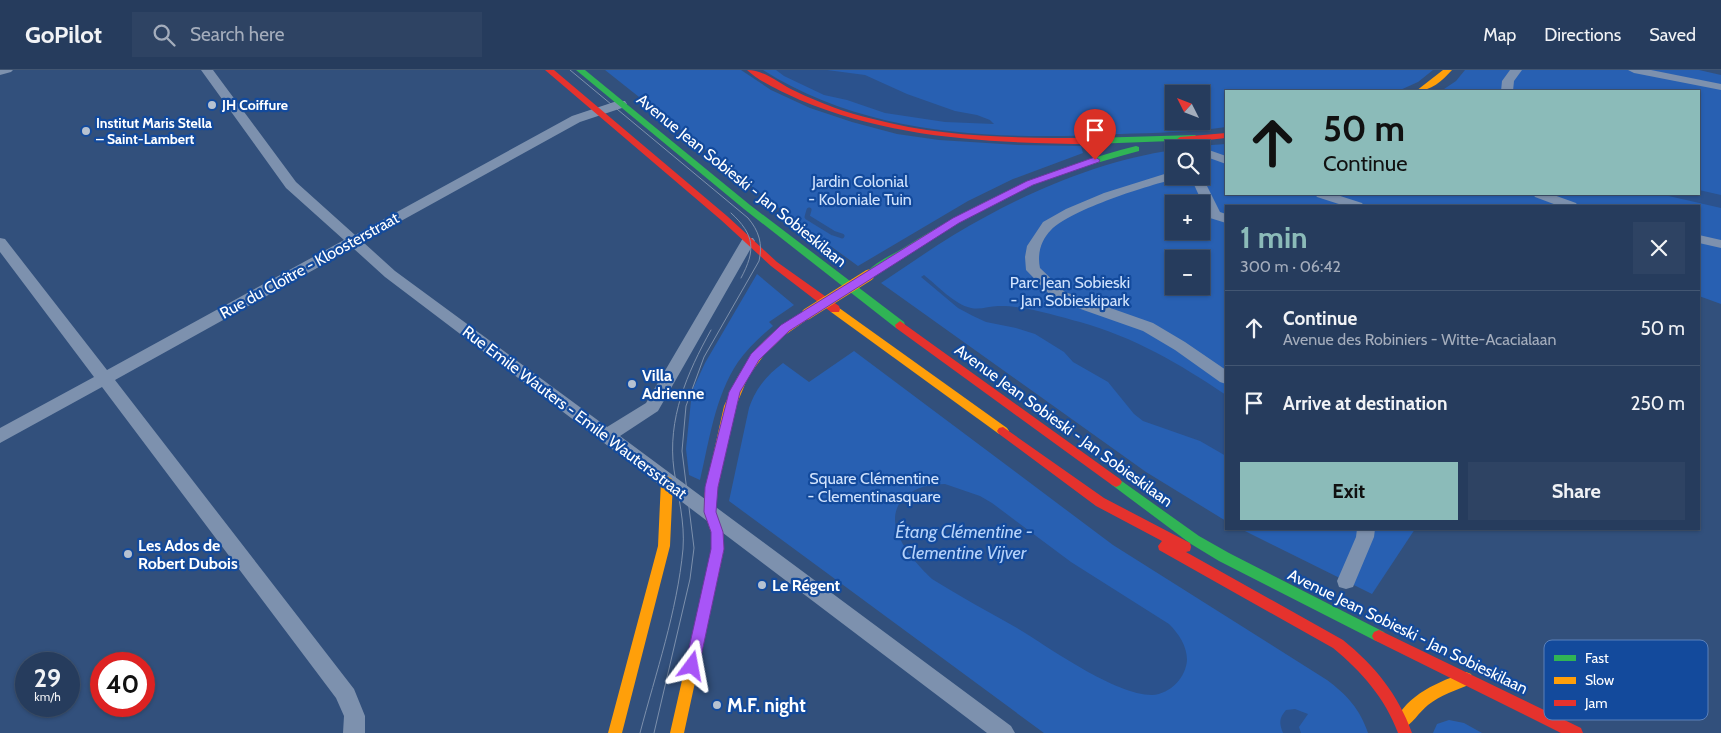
<!DOCTYPE html>
<meta charset="utf-8">
<style>
:root{--surface:#263c5d;--page:#2e4363;--text:#f1f3f6;--muted:#a4adbc;--line:#425672;--accent:#8bbbb9}
body{margin:0;font-family:Cabin,sans-serif;background:var(--page);color:var(--text);height:100vh;display:flex;flex-direction:column;font-size:19px;white-space:nowrap}
*{box-sizing:border-box;margin:0}
p{font-size:16px;color:var(--muted)}
.icon{flex:none;width:28px;height:28px;fill:none;stroke:currentColor;stroke-width:2;stroke-linecap:round;stroke-linejoin:round}
.map{position:relative;flex:1;overflow:hidden}
.sheet{position:absolute;left:1225px;top:135px;width:475px;height:325px;display:flex;flex-direction:column;background:var(--surface);border-radius:0px;box-shadow:0 1px 4px #0004,0 0 0 1px var(--line)}
.sheet>*{flex:none}
.hud{position:absolute;left:1225px;top:20px;width:475px;height:105px;border-radius:0px;box-shadow:0 1px 4px #0004,0 0 0 1px var(--line);background:#8bbbb9;color:#111;overflow:hidden}
.needle{width:32px;rotate:312deg}
.tools{position:absolute;left:1165px;top:15px;display:grid;gap:10px}
.tools a{display:grid;place-items:center;width:45px;height:45px;border-radius:0px;background:var(--surface);box-shadow:0 1px 4px #0004,0 0 0 1px var(--line);font-size:25px}
.speed{position:absolute;left:15px;top:582px;display:flex;gap:10px;font-size:25px;font-weight:700;text-align:center}
.speed>*{display:grid;place-content:center;width:65px;height:65px;border-radius:50%;background:var(--surface);box-shadow:0 1px 4px #0004,0 0 0 1px var(--line);line-height:1}
.speed small{font-size:12px;font-weight:400}
.speed .limit{border:8px solid #d22;background:#fff;color:#111}
.pin{position:absolute;display:grid;place-items:center;width:42px;height:42px;color:#fff;margin:-51px -21px;border-radius:50% 50% 50% 0;rotate:-45deg;box-shadow:0 0 5px #0007}
.pin .icon{rotate:45deg}
.me{position:absolute;width:55px;margin:-28px;rotate:13deg;stroke-linejoin:round;filter:drop-shadow(0 0 4px #0008)}
.turn{display:flex;align-items:center;gap:18px;height:105px;padding:0 15px;font-size:22px}
.turn .icon{width:65px;height:65px;stroke-width:2.5}
.turn b{display:block;font-size:35px;line-height:42px}
.round{display:grid;place-items:center;flex:none;width:52px;height:52px;border-radius:0px;background:var(--page)}
.head{display:flex;align-items:center;justify-content:space-between;height:85px;padding:0 15px}
h1{font-size:30px;font-weight:800;line-height:38px;color:var(--accent)}
.button{display:flex;gap:10px;margin-top:auto;padding:10px 15px}
.button a{flex:1;height:58px;border-radius:0px;background:var(--accent);color:#111;font-size:20px;font-weight:800;line-height:58px;text-align:center}
.button a+a{background:var(--page);color:var(--text)}
ul{padding:0;list-style:none}
li{display:flex;align-items:center;gap:15px;height:75px;padding:0 15px;border-top:1px solid var(--line)}
li div{flex:1}
li b{display:block;font-size:19px}
li em{font-style:normal}
header{display:flex;align-items:center;gap:30px;box-sizing:border-box;height:70px;padding:0 25px;background:var(--surface);border-bottom:1px solid var(--line)}
header strong{font-size:24px}
nav{display:flex;gap:28px;margin-inline-start:auto;font-size:18px}
.search{width:350px;height:45px;background:var(--page);display:flex;align-items:center;gap:12px;box-sizing:border-box;padding:0 18px;border-radius:0px;color:var(--muted);font-size:19px}
.map>svg:first-child{display:block}
.green{fill:#2860b2;fill-rule:evenodd}
.water{fill:#2b528d}
.lines{fill:none;stroke-linecap:round;stroke-linejoin:round}
.stream{stroke:#2b528d;stroke-width:5}
.street{fill:#7d91ae;fill-rule:evenodd}
.fast{fill:#30b455;fill-rule:evenodd}
.slow{fill:#ff9f0a;fill-rule:evenodd}
.jam{fill:#e5322d;fill-rule:evenodd}
.tram{stroke:#7d90ac;stroke-width:1}
.slow-bridge{stroke:#ff9f0a;stroke-width:11}
.route{fill:#a855f7;stroke:#6d37a1}
.poi-dot{fill:#b7c2d1;stroke:#134a9c;stroke-width:2}
.labels{text-anchor:middle;stroke-width:4.5;stroke-linejoin:round;paint-order:stroke}
.far-poi-label{font-size:14px;font-weight:bold;fill:#fff;stroke:#134a9c;text-anchor:start}
.street-label{font-size:16px;fill:#fff;stroke:#134a9c}
.park-label{font-size:16px;fill:#d1e3fd;stroke:#134a9c}
.poi-label{font-size:16px;font-weight:bold;fill:#fff;stroke:#134a9c;text-anchor:start}
.water-label{font-size:18px;font-style:italic;fill:#b5d2fa;stroke:#134a9c}
.near-poi-label{font-size:19px;font-weight:bold;fill:#fff;stroke:#134a9c;text-anchor:start}
.key{fill:#134a9c;stroke:#5a80ba;stroke-width:1}
.key-label{font-size:14px;fill:#fff}
</style>
<header>
<strong>GoPilot</strong>
<div class="search"><svg class="icon" aria-label="search" viewBox="0 0 24 24"><circle cx="10" cy="10" r="6"/><path d="M15 15l6 6"/></svg>Search here</div>
<nav><a>Map</a><a>Directions</a><a>Saved</a></nav>
</header>
<div class="map">
<svg width="1721" height="663" viewBox="0 0 1721 663">
<rect width="100%" height="100%" fill="#32507c"/>
<!-- green -->
<g class="green">
<polygon points="605,0 741,0 771,20 810,38 852,52 897,64 939,70 1018,75 1081,76 1083,83 1013,109 968,131 858,196 788,145"/>
<path d="M763 0H1433L1418 12 1398 21H1226V57C1191 62 1155 63 1120 64 1000 70 868 67 763 0ZM1174 24H1201V51H1174Z"/>
<path d="M1465 0H1699L1721 5V234L1699 226V136H1226V451L1146 402 881 213C916 190 950 165 987 146 1044 115 1109 89 1174 80V106H1201V79H1196L1198 76 1226 74V124H1699V21H1441L1456 11ZM1174 134H1201V161H1174ZM1174 189H1201V216H1174Z"/>
<path d="M757 204 794 235 769 252 773 256C760 267 748 278 738 292 715 326 709 372 700 410L689 405 686 379 692 321 705 293Z"/>
<path d="M854 281 1113 475 1327 610C1347 625 1360 639 1368 663H1044L729 431 749 338C756 318 766 306 783 293L809 312Z"/>
<polygon points="1241,459 1415,459 1372,524"/>
<polygon points="1449,650 1464,653 1482,663 1433,663 1437,654"/>
</g>
<!-- water -->
<g class="water">
<polygon points="776,0 827,0 865,5 907,24 955,41 977,45 990,50 994,54 945,52 885,43 847,30 824,25 784,6"/>
<polygon points="1699,120 1721,125 1721,138 1660,124 1699,124"/>
<path d="M924 205C938 216 954 234 971 238 981 240 989 236 998 236 1022 235 1057 246 1080 252 1134 267 1180 294 1226 325V386L1200 371 1143 351 1134 344 1108 312 1073 292 1064 282 1035 264 1016 258 986 252 973 246 958 238 921 207Z"/>
<path d="M945 414 980 426 992 433 1071 492 1169 554C1179 564 1187 576 1187 590 1186 607 1171 624 1152 625 1115 625 1050 578 1017 558 989 542 959 526 932 509 912 490 878 452 905 427 916 417 930 414 945 414Z"/>
<path d="M1295 639 1308 644 1299 657 1301 663H1283C1279 653 1279 648 1286 640Z"/>
</g>
<g class="lines">
<!-- stream -->
<polyline class="stream" points="809,140 807,147 833,163 842,166"/>
<!-- street -->
<g class="street">
<polygon points="0,0 13,0 11,2 0,5"/>
<polygon points="201,0 213,0 296,112 355,165 572,46 617,31 625,31 627,34 625,37 580,52 363,172 395,201 607,357 646,333 743,168 753,168 755,171 658,341 620,366 1011,656 1015,663 987,663 385,207 353,178 115,310 354,619 365,646 365,663 343,663 344,646 336,628 102,317 0,373 0,358 94,307 0,182 0,168 5,169 107,300 344,170 286,118"/>
<polygon points="1510,0 1522,0 1514,11 1513,21 1501,21 1502,11"/>
<polygon points="1628,0 1651,0 1721,14 1721,20 1634,3"/>
<polygon points="1183,71 1226,86 1226,94 1201,85 1201,79 1179,78 1177,75 1179,72"/>
<path d="M1174 101V106H1180L1179 108C1149 115 1072 139 1051 160 1041 170 1037 184 1040 198L1065 222 1153 253 1185 272 1226 300V314L1220 312 1175 280 1143 261 1055 230 1026 200 1025 187 1027 176 1043 152 1066 139 1104 123Z"/>
<polygon points="1201,104 1220,142 1226,144 1226,153 1210,148 1208,145 1190,106 1201,106"/>
<polygon points="1315,124 1334,124 1362,133 1364,136 1345,136 1317,127"/>
<polygon points="1533,124 1551,124 1576,133 1578,136 1559,136 1535,127"/>
<polygon points="1699,165 1721,170 1721,178 1699,173"/>
<polygon points="1357,459 1375,459 1374,467 1353,517 1346,519 1339,517 1337,511 1356,467"/>
</g>
<!-- fast -->
<g class="fast">
<polygon points="576,0 585,0 750,135 904,252 905,255 904,258 896,258 744,139"/>
<polygon points="1195,65 1199,68 1198,70 1092,74 1088,71 1092,68"/>
<path d="M1136 76 1139 77V81C1094 93 1049 107 1006 127 959 150 916 178 873 207L869 208 864 205C873 193 892 185 905 177 977 131 1053 97 1136 76Z"/>
<polygon points="1116,407 1199,466 1229,483 1384,562 1386,566 1384,570 1379,572 1374,570 1219,491 1191,474 1112,415 1110,412 1112,409"/>
</g>
<!-- slow -->
<g class="slow">
<path d="M1443 0H1452C1442 11 1431 21 1416 21Z"/>
<polygon points="835,235 1007,358 1009,361 1007,364 999,364 831,242 830,239"/>
<polygon points="807,240 812,244 811,247 785,265 764,285 748,307 736,336 716,426 716,442 723,462 724,479 684,663 670,663 712,479 711,462 704,442 704,426 724,336 738,306 756,279 777,259"/>
<polygon points="667,406 671,408 673,411 670,476 622,663 608,663 658,476 661,411 663,408"/>
<path d="M1466 602 1471 604 1473 609 1471 614C1456 620 1441 625 1428 635 1419 642 1412 655 1402 659L1397 657 1395 652C1406 625 1440 611 1466 602Z"/>
</g>
<!-- jam -->
<g class="jam">
<polygon points="545,0 554,0 727,146 777,192 839,236 840,239 839,242 831,242 771,196 721,150"/>
<path d="M747 0C765 0 779 14 795 21 820 33 846 43 873 49 944 68 1019 68 1092 68L1096 71 1092 74C992 73 893 69 800 30 783 22 761 13 747 0Z"/>
<polygon points="1226,63 1226,68 1180,73 1176,70 1180,67"/>
<polygon points="900,251 1120,409 1122,412 1120,415 1116,417 1112,415 896,258 895,255"/>
<path d="M1003 357 1104 428 1190 473 1191 477 1190 481 1186 482 1343 570C1375 596 1398 624 1412 663H1398C1385 628 1362 602 1333 578L1159 480 1158 476 1162 471 1096 436 999 364 997 361 999 358Z"/>
<polygon points="1379,560 1581,658 1583,663 1561,663 1374,570 1372,566 1374,562"/>
</g>
<!-- tram -->
<g class="tram">
<path d="M570 0 748 148C759 161 763 174 759 191L704 287 686 336 682 381 694 478 690 509 654 663"/>
<path d="M731 143C755 165 756 180 741 208"/>
<path d="M640 663C656 602 677 542 683 479 685 452 678 426 674 400 667 349 687 303 711 260"/>
</g>
<!-- slow-bridge -->
<polyline class="slow-bridge" points="807,244 869,205"/>
</g>
<!-- route -->
<polygon class="route" points="1095,87 1100,90 1099,92 1033,115 959,153 789,261 759,290 740,322 718,417 716,442 723,462 724,479 699,596 697,601 692,603 687,601 685,596 711,479 711,462 704,442 705,417 729,322 751,284 781,255 953,148 1027,111"/>
<!-- markers -->
<g class="poi-dot">
<circle cx="212" cy="35" r="5"/>
<circle cx="86" cy="61" r="5"/>
<circle cx="632" cy="314" r="5"/>
<circle cx="128" cy="484" r="5"/>
<circle cx="762" cy="515" r="5"/>
<circle cx="717" cy="635" r="5"/>
</g>
<g class="labels">
<!-- far-poi labels -->
<g class="far-poi-label">
<text x="222" y="40">JH Coiffure</text>
<text x="96" y="58">Institut Maris Stella<tspan x="96" dy="16">– Saint-Lambert</tspan></text>
</g>
<!-- street labels -->
<g class="street-label">
<text transform="translate(742 110) rotate(39)" y="6">Avenue Jean Sobieski - Jan Sobieskilaan</text>
<text transform="translate(309 195) rotate(-29)" y="6">Rue du Cloître - Kloosterstraat</text>
<text transform="translate(575 342) rotate(37)" y="6">Rue Emile Wauters - Emile Wautersstraat</text>
<text transform="translate(1064 355) rotate(36)" y="6">Avenue Jean Sobieski - Jan Sobieskilaan</text>
<text transform="translate(1408 561) rotate(26)" y="6">Avenue Jean Sobieski - Jan Sobieskilaan</text>
</g>
<!-- park labels -->
<g class="park-label">
<text x="860" y="117">Jardin Colonial<tspan x="860" dy="18">- Koloniale Tuin</tspan></text>
<text x="1070" y="218">Parc Jean Sobieski<tspan x="1070" dy="18">- Jan Sobieskipark</tspan></text>
<text x="874" y="414">Square Clémentine<tspan x="874" dy="18">- Clementinasquare</tspan></text>
</g>
<!-- poi labels -->
<g class="poi-label">
<text x="642" y="311">Villa<tspan x="642" dy="18">Adrienne</tspan></text>
<text x="138" y="481">Les Ados de<tspan x="138" dy="18">Robert Dubois</tspan></text>
<text x="772" y="521">Le Régent</text>
</g>
<!-- water labels -->
<g class="water-label">
<text x="964" y="468">Étang Clémentine -<tspan x="964" dy="21">Clementine Vijver</tspan></text>
</g>
<!-- near-poi labels -->
<g class="near-poi-label">
<text x="727" y="642">M.F. night</text>
</g>
</g>
<!-- legend -->
<rect x="1544" y="570" width="164" height="80" rx="8" class="key"/>
<rect x="1554" y="585" width="22" height="6" fill="#30b455"/>
<rect x="1554" y="607" width="22" height="7" fill="#ff9f0a"/>
<rect x="1554" y="630" width="22" height="6" fill="#e5322d"/>
<g class="key-label">
<text x="1585" y="593">Fast</text>
<text x="1585" y="615">Slow</text>
<text x="1585" y="638">Jam</text>
</g>
</svg>
<div class="tools">
<a><svg class="needle" viewBox="-14 -14 28 28"><path d="M0-13l5 13h-10z" fill="#e53935"/><path d="M0 13l5-13h-10z" fill="#a4adbc"/></svg></a>
<a><svg class="icon" aria-label="search" viewBox="0 0 24 24"><circle cx="10" cy="10" r="6"/><path d="M15 15l6 6"/></svg></a>
<a>+</a>
<a>−</a>
</div>
<div class="speed"><div>29<small>km/h</small></div><div class="limit">40</div></div>
<div class="pin" style="left:1095px;top:90px;background:#d93025"><svg class="icon" aria-label="arrive" viewBox="0 0 24 24"><path d="M6 21V4h12l-3 4 3 4H6"/></svg></div>
<svg class="me" style="left:692px;top:596px" viewBox="-20 -20 40 40"><path d="M0-17L14 15 0 8-14 15z" fill="#a855f7" stroke="#fff" stroke-width="4"/></svg>
<div class="hud">
<div class="turn"><svg class="icon" aria-label="ahead" viewBox="0 0 24 24"><path d="M12 20V5M6 11l6-6 6 6"/></svg><div><b>50 m</b>Continue</div></div>
</div>
<section class="sheet">
<div class="head"><div><h1>1 min</h1><p>300 m · 06:42</p></div><a class="round"><svg class="icon" aria-label="close" viewBox="0 0 24 24"><path d="M6 6l12 12M18 6L6 18"/></svg></a></div>
<ul>
<li><svg class="icon" aria-label="ahead" viewBox="0 0 24 24"><path d="M12 20V5M6 11l6-6 6 6"/></svg><div><b>Continue</b><p>Avenue des Robiniers - Witte-Acacialaan</p></div><em>50 m</em></li>
<li><svg class="icon" aria-label="arrive" viewBox="0 0 24 24"><path d="M6 21V4h12l-3 4 3 4H6"/></svg><div><b>Arrive at destination</b></div><em>250 m</em></li>
</ul>
<div class="button"><a>Exit</a><a>Share</a></div>
</section>
</div>
